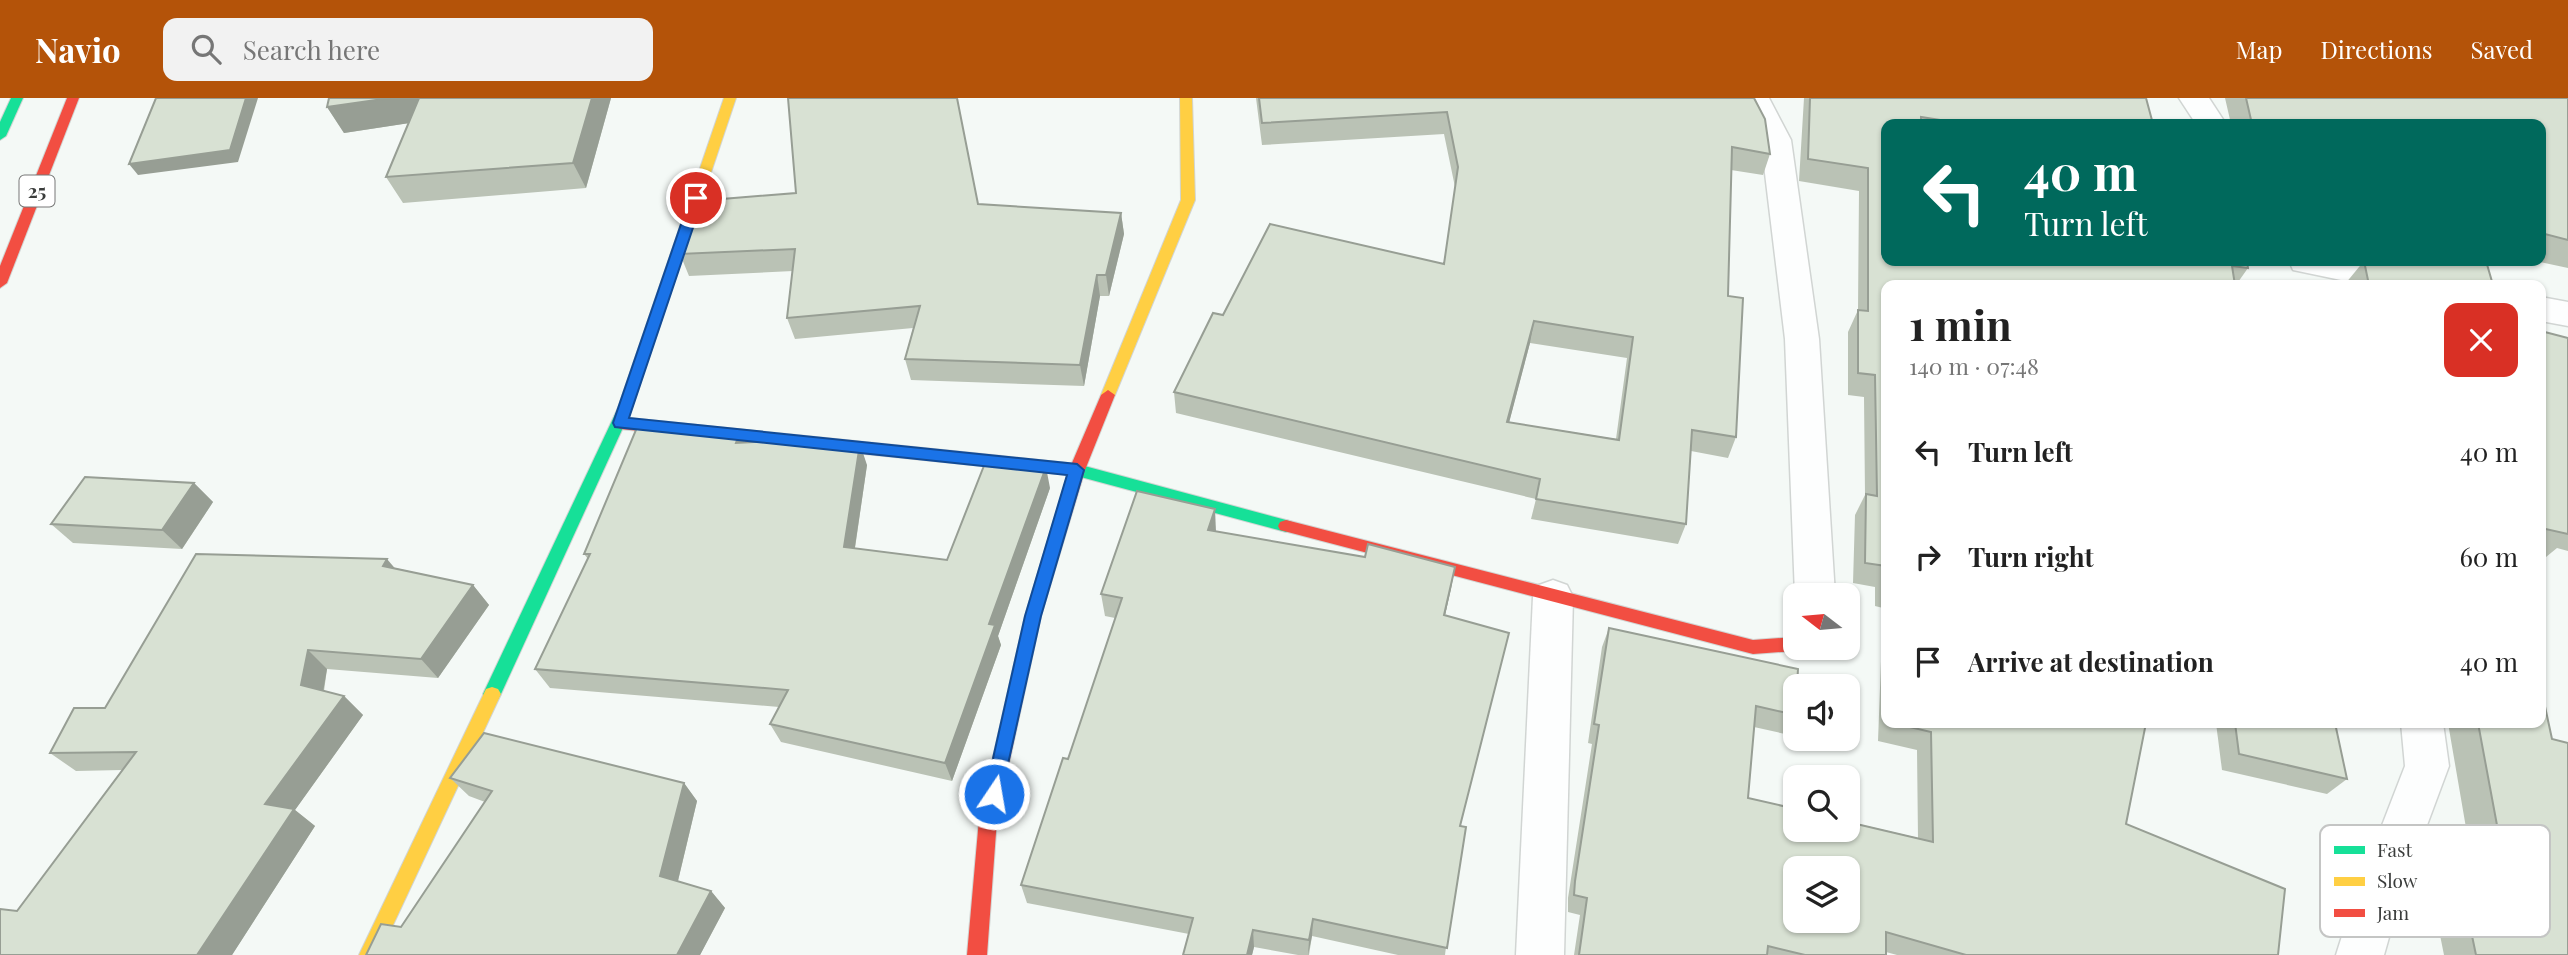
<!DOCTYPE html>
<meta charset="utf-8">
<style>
:root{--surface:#fff;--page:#f2f2f2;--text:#222;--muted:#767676;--accent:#b45309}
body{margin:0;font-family:"Playfair Display",serif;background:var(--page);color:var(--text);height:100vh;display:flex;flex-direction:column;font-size:26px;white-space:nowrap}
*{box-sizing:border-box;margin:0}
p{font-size:23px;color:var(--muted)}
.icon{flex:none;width:38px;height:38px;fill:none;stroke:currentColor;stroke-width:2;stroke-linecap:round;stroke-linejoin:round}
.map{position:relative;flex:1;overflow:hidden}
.side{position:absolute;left:1881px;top:182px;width:665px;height:448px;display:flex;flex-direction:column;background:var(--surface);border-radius:14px;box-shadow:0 2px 5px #0004}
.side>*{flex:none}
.hud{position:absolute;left:1881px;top:21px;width:665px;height:147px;border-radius:14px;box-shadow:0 2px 5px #0004;background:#00695c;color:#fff;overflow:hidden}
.needle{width:46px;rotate:286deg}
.controls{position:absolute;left:1783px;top:485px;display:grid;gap:14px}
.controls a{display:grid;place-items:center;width:77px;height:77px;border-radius:14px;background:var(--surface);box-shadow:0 2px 5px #0004;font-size:35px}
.pin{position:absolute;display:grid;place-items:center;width:60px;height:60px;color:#fff;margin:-30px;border:4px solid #fff;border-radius:50%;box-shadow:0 2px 7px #0007}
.me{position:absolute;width:77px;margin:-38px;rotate:12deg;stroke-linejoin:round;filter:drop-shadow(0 0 5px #0008)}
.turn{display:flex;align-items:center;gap:24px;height:147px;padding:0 28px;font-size:32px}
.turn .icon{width:91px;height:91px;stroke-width:2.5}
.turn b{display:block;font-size:49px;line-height:60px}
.round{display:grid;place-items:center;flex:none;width:74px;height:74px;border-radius:14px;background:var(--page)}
.headline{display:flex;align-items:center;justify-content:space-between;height:119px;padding:0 28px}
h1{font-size:42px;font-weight:700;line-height:52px}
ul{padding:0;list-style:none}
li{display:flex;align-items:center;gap:21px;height:105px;padding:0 28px}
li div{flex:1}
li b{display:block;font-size:26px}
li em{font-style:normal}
header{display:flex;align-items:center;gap:42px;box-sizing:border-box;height:98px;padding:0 35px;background:var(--accent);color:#fff}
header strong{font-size:33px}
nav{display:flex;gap:38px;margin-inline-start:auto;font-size:24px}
.search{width:490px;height:63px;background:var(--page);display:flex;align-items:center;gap:18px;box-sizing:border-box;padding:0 24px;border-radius:14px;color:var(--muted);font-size:26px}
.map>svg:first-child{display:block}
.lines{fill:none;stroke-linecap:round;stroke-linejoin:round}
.street-casing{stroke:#d1d5d3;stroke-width:3}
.fast-casing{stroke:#d1d5d3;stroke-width:2}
.slow-casing{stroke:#d1d5d3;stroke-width:2}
.jam-casing{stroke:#d1d5d3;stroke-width:2}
.street{fill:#fdfefe;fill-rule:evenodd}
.fast{fill:#16e098;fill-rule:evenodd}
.slow{fill:#ffcf43;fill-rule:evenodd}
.jam{fill:#f24e42;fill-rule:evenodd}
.wall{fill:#bac2b5;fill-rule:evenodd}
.shaded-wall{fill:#979e94}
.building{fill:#d8e1d3;stroke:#979e94;stroke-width:2;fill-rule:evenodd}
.route{fill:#1a73e8;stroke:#114b97;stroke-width:2}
.labels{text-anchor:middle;stroke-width:5;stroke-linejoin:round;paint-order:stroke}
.shield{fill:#fff;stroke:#767776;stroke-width:2}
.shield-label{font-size:19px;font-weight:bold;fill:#3b3d3c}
.key{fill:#fff;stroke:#c4c5c4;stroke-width:2}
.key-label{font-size:19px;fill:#3b3d3c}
</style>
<header>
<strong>Navio</strong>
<div class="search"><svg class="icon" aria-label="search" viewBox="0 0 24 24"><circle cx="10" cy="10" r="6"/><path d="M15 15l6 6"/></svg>Search here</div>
<nav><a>Map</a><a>Directions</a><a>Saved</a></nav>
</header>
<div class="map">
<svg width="2568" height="857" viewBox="0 0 2568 857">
<rect width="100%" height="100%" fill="#f4f9f6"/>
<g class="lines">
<!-- street casing -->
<g class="street-casing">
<g id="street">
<polygon points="1739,0 1769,0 1791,42 1819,241 1835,497 1795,497 1785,241 1761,42"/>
<polygon points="2179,0 2209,0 2226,26 2196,26"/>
<polygon points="2289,163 2357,163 2434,179 2439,187 2365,187 2293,172"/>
<polygon points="2541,199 2568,204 2568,228 2541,223"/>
<polygon points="1553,482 1567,487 1573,499 1564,857 1516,857 1533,499 1539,487"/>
<polygon points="2401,625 2443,625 2449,668 2401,797 2384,857 2336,857 2355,797 2405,668"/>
</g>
</g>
<!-- fast casing -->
<g class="fast-casing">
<g id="fast">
<polygon points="11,0 23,0 6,38 0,42 0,24"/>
<polygon points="625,304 632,310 501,596 498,601 492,603 486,601 483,596 618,310"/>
<polygon points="1002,358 1077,366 1286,422 1292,424 1294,428 1292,432 1286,434 1077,378 1002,370 994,364"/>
</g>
</g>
<!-- slow casing -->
<g class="slow-casing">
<g id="slow">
<polygon points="724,0 736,0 632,310 630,314 620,314 618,310"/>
<polygon points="1180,0 1192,0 1195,102 1115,297 1108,302 1101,297 1181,102"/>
<polygon points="492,589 498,591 501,596 379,857 359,857 486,591"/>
</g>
</g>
<!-- jam casing -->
<g class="jam-casing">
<g id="jam">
<polygon points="67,0 79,0 7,185 0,190 0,168"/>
<polygon points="1108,292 1115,297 1085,372 1041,518 997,721 987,857 967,857 979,721 1025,518 1069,372 1101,297"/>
<polygon points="620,319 1002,358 1010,364 1002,370 620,331 613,325"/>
<polygon points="1286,422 1753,542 1796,539 1796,550 1803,550 1796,553 1753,556 1280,432 1278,428 1280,424"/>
</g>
</g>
<!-- street -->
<use href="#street" class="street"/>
<!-- fast -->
<use href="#fast" class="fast"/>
<!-- slow -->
<use href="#slow" class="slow"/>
<!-- jam -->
<use href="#jam" class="jam"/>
</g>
<!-- wall -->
<g class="wall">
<polygon points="611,0 586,90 403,105 386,79 409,25 344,35 327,9"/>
<path d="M1256 0H1754L1770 56 1763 77 1731 72 1728 198 1736 339 1728 360 1691 353 1686 426 1678 446 1531 421 1536 401 1176 315 1174 294 1223 217 1444 166 1455 89 1444 36 1262 47ZM1530 245 1627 260 1616 341 1509 324Z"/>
<polygon points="1804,0 2146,0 2153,26 1886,26 1886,163 2247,163 2248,170 2236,187 1886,187 1886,625 2146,625 2126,726 2278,857 1897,857 1886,854 1886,857 1574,857 1580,817 1568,814 1568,800 1592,646 1588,645 1602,549 1609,530 1796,588 1796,617 1785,636 1754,629 1748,700 1918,740 1917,652 1878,643 1883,510 1875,508 1875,489 1853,485 1855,417 1865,397 1864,299 1848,297 1848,234 1858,212 1859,93 1799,83"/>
<polygon points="2225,0 2568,0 2568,170 2536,163 2541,163 2541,26 2231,26"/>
<polygon points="979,106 1121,115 1124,136 1109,198 1100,198 1084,288 911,282 905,261 913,230 795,241 787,220 793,173 689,178 680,156"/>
<polygon points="2364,163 2486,163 2493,187 2346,187 2345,186"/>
<polygon points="2541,233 2568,240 2568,453 2557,450 2546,459 2541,458"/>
<polygon points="740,334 745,344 867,367 855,450 947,462 1050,390 998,538 1001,547 952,683 781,644 770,626 779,609 550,590 535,571 588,461 584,456"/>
<polygon points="194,385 213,404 182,451 73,445 51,426"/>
<polygon points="1216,434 1365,459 1455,469 1445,518 1461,728 1445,857 1398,857 1312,838 1309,857 1298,857 1254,849 1252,857 1183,857 1189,836 1027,805 1021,787 1068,661 1115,520 1105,518 1101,496"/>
<polygon points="395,470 473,487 489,507 438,580 327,571 324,593 344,598 363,617 295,712 315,728 232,857 0,857 17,813 122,672 76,673 50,655"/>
<polygon points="2216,625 2335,625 2347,681 2327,696 2222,672"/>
<polygon points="2448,625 2541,625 2568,857 2444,857 2433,802 2461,785 2476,788"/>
<polygon points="450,680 684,685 697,703 678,783 711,793 725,810 700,857 366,857 401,829 485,704 469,698"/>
</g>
<!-- shaded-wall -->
<g class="shaded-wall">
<polygon points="246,0 258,0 238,64 138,77 129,66"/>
<polygon points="390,0 424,0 436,21 344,35 327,9"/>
<polygon points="592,0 611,0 586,90 573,65"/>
<polygon points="1121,115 1124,136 1109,198 1106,177"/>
<polygon points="1097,177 1100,198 1084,288 1080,267"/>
<polygon points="1534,223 1530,245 1504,344 1507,324"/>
<polygon points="740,334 750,355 736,345"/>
<polygon points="860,346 867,367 852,469 844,449"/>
<polygon points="1046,369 1050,390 998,538 1001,547 952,683 945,665 989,526"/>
<polygon points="194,385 213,404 182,451 162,432"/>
<polygon points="1215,411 1216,434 1208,432"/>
<polygon points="387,461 404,481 383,468"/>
<polygon points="1455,469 1451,491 1440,539 1444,517"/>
<polygon points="473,487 489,507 438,580 421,561"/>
<polygon points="308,552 327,571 321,606 301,587"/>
<polygon points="344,598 363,617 295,712 315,728 232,857 197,857 265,706"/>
<polygon points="684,685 697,703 675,795 660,778"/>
<polygon points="711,793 725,810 700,857 677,857"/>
<polygon points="1313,821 1312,838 1308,857 1309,842"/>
<polygon points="1253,832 1254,849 1252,857 1247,857"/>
</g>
<!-- building -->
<g class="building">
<polygon points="156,0 246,0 230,52 129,66"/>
<polygon points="329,0 390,0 327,9"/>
<polygon points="419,0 592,0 573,65 386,79"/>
<polygon points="788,0 957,0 978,106 1121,115 1106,177 1097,177 1080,267 905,261 920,208 787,220 795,151 680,156 698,103 796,95"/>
<path d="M1259 0H1754L1765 21 1770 56 1732 49 1728 198 1743 200 1736 339 1692 332 1686 426 1536 401 1540 381 1174 294 1213 215 1223 217 1270 126 1444 166 1458 69 1447 14 1262 25ZM1534 223 1633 239 1619 342 1507 324Z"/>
<polygon points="1810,0 2146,0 2153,26 1965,26 1921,19 1921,26 1886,26 1886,163 2247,163 2248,170 2232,168 2235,187 1886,187 1886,468 1865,465 1866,396 1877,398 1875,277 1858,275 1858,212 1868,213 1868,70 1808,61"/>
<polygon points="2246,0 2568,0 2568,142 2541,135 2541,26 2252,26"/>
<polygon points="2364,163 2384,166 2460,166 2462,164 2461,163 2486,163 2493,187 2369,187"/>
<polygon points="2541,233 2568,240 2568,436 2541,430"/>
<polygon points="638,327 740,334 736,345 808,341 860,346 844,449 947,462 987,360 1046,369 989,526 995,527 945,665 770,626 788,592 535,571 590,456 584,456"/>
<polygon points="85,379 194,385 162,432 51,426"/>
<polygon points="1137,393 1215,411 1208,432 1365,459 1368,446 1455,469 1444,517 1509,535 1460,728 1466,729 1447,850 1313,821 1309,842 1253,832 1247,857 1183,857 1193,820 1021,787 1063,660 1068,661 1122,500 1101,496"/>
<polygon points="196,456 387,461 383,468 473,487 421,561 308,552 301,587 344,598 265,706 294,711 197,857 0,857 0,811 17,813 136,654 50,655 74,610 105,610"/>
<path d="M1609 530 1798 571 1797 588H1796V617L1756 608 1748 700 1796 711V732H1848V724L1933 744 1931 634 1893 625H2146L2126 726 2285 791 2278 857H1966L1886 834V857H1805L1768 848 1767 857H1579L1587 800 1574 797 1575 783 1599 627 1594 626ZM1796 770H1848V822H1796Z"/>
<polygon points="2541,590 2552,641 2568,645 2568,857 2476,857 2461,785 2510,797 2478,625 2541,625"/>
<polygon points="2235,625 2335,625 2347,681 2239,656"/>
<polygon points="484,635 684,685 660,778 711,793 677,857 366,857 381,826 401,829 492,693 450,680"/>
</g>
<!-- route -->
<polygon class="route" points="696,96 703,100 629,320 1077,366 1084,372 1041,518 1000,702 994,704 987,702 985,696 1025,518 1067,377 615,329 613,325 690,100"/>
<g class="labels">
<!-- shield labels -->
<rect class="shield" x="19.5" y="77.5" width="35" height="31" rx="5"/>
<g class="shield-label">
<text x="37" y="100">25</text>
</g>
</g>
<!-- legend -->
<rect x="2320" y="727" width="230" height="112" rx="10" class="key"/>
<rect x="2334" y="748" width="31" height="8" fill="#16e098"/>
<rect x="2334" y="779" width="31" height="9" fill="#ffcf43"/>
<rect x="2334" y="811" width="31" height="8" fill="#f24e42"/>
<g class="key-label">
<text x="2377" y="759">Fast</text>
<text x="2377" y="790">Slow</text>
<text x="2377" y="822">Jam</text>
</g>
</svg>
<div class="controls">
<a><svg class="needle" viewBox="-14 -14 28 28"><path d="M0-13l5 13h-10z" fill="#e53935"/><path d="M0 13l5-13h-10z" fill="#767676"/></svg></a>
<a><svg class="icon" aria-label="sound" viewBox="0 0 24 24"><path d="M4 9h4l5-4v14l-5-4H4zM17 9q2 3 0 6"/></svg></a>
<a><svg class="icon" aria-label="search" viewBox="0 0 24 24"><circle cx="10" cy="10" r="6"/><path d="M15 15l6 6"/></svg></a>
<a><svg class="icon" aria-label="layers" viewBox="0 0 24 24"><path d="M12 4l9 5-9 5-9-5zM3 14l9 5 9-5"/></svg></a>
</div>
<div class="pin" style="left:696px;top:100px;background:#d93025"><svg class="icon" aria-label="arrive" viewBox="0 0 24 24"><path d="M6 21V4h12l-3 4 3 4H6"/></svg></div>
<svg class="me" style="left:994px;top:696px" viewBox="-20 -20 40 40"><circle r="17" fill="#1a73e8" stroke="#fff" stroke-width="3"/><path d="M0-11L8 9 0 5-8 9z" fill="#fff"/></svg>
<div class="hud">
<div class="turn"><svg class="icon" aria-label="left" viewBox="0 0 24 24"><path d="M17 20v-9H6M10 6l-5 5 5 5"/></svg><div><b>40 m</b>Turn left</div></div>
</div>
<section class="side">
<div class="headline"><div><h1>1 min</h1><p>140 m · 07:48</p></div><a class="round" style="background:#d93025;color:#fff"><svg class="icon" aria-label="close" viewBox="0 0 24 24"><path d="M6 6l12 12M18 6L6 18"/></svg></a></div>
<ul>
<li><svg class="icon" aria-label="left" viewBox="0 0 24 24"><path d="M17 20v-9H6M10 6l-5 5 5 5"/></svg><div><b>Turn left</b></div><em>40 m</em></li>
<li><svg class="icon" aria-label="right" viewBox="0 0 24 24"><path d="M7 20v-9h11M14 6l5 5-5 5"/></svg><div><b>Turn right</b></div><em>60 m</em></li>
<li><svg class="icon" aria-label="arrive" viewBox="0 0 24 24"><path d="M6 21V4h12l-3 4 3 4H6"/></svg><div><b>Arrive at destination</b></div><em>40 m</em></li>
</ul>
</section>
</div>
